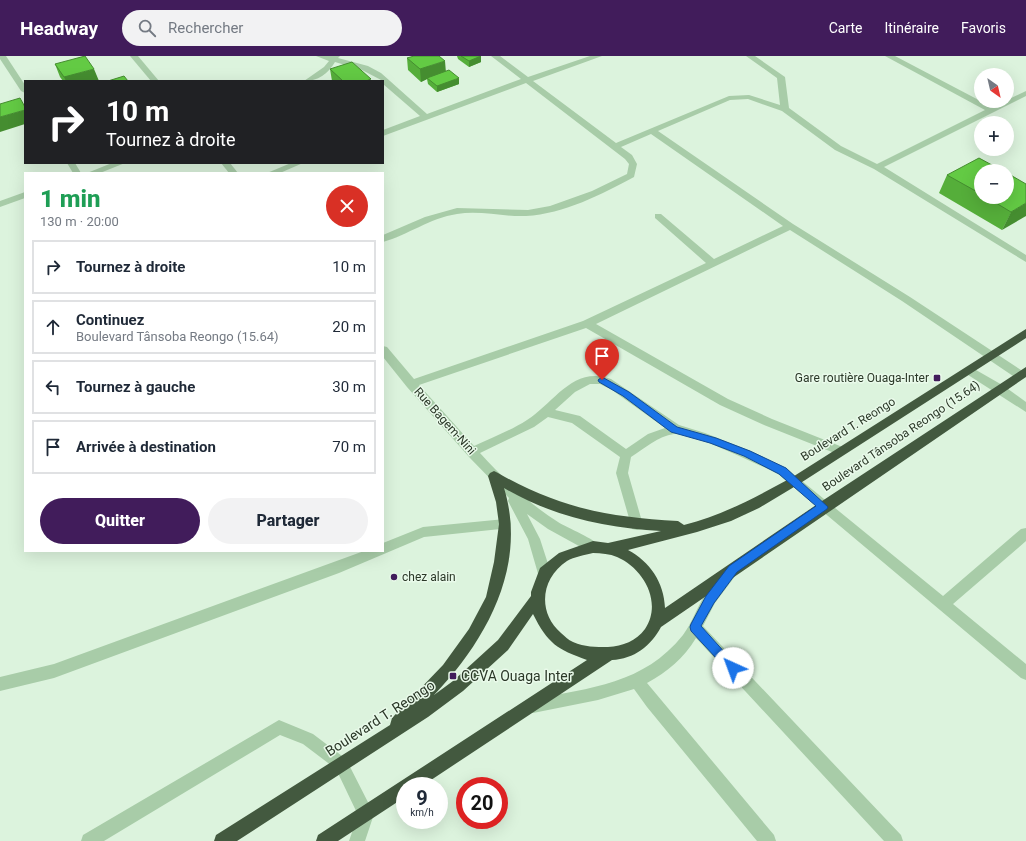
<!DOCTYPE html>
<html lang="fr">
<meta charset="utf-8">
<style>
:root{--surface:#fff;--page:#f2f2f3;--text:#1f2937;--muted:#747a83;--line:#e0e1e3;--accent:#411c5b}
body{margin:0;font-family:Roboto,sans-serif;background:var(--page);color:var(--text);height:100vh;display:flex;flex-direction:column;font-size:15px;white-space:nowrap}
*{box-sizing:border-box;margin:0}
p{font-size:13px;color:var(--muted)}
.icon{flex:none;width:22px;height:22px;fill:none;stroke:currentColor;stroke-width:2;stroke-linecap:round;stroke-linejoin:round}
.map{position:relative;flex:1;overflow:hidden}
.sheet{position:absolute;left:24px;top:116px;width:360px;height:380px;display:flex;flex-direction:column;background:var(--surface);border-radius:0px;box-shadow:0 4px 16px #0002}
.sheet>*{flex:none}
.banner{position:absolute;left:24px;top:24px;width:360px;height:84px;border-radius:0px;box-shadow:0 4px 16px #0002;background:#202124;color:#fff;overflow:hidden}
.needle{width:26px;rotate:146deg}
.buttons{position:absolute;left:974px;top:12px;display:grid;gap:8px}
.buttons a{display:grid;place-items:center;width:40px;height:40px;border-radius:50%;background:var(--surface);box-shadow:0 4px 16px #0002;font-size:20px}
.speed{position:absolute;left:396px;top:721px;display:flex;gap:8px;font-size:20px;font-weight:700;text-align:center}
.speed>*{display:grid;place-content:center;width:52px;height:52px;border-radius:50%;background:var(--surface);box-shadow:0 4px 16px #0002;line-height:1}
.speed small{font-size:10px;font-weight:400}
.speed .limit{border:6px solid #d22;background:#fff;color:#111}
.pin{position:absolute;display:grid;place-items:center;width:34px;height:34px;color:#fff;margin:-41px -17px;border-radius:50% 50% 50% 0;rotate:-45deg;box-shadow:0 0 4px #0007}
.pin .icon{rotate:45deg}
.me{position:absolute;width:44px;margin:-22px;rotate:317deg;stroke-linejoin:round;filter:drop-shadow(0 0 3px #0008)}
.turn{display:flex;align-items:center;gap:14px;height:84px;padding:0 16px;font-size:18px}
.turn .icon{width:52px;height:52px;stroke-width:2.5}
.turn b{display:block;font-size:28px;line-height:34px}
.round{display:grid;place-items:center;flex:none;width:42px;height:42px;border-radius:21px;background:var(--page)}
.overview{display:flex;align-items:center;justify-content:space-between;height:68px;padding:0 16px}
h1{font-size:24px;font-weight:800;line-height:30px;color:#1e9e55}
.button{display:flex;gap:8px;margin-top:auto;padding:8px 16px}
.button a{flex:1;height:46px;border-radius:24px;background:var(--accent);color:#fff;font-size:16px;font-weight:800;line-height:46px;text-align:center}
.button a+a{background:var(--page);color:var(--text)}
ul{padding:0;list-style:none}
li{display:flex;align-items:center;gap:12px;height:54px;margin:0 8px 6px;padding:0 8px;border:2px solid var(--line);border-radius:0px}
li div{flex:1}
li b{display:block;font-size:15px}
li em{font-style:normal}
header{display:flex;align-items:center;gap:24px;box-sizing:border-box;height:56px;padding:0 20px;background:var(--accent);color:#fff}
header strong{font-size:19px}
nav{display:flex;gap:22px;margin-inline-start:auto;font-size:14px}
.search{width:280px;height:36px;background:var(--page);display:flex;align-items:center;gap:10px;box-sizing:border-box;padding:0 14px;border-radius:22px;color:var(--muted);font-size:15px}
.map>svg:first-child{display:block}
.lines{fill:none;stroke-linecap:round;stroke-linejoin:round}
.minor{fill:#a8cca8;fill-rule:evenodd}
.highway{fill:#43593f;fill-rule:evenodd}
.wall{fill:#55ae3a}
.shaded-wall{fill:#458d30}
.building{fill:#63ca44;stroke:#458d30}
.route{fill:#1a73e8;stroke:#114b97}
.poi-dot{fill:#411c5b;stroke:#e9faea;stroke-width:1.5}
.labels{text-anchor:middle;stroke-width:3;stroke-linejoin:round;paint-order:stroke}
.poi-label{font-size:12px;fill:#2b3828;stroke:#e9faea;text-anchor:end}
.street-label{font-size:12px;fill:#2b3828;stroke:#e9faea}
.near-poi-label{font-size:14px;fill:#2b3828;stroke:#e9faea;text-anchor:start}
.near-street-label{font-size:14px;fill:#2b3828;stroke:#e9faea}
</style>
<header>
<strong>Headway</strong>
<div class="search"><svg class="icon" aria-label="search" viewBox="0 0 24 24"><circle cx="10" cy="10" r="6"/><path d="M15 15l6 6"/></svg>Rechercher</div>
<nav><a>Carte</a><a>Itinéraire</a><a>Favoris</a></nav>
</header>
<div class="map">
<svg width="1026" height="785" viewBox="0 0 1026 785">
<rect width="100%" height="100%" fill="#dcf3dd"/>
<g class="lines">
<!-- minor -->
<g class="minor">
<polygon points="0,0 6,0 25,29 25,37 21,35 0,3"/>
<polygon points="130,0 138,0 159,25 151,25"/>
<path d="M316 0H340L338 2 368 10 381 17 427 58 521 23 491 0H500L528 21 590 0H602L533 25 616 87 729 40 749 39 780 49 777 22 746 0H755L785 21 789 52 841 90 877 108 985 54 885 0H895L992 51 1026 35V40L884 111 1026 199V206L874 113 835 94 782 55 748 43 730 44 658 75 793 168 910 241 1024 316 1026 319 1024 322H1016L902 245 790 174 596 268 728 343 772 363 845 392 847 395 845 398H837L764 369 720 349 586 272 419 329 474 390C491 382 510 375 527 364 554 347 573 309 611 323L679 369 705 377 751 395 786 412 943 540 1021 473 1026 472V485L953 548 1026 608V624L1021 622 778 418C759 409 692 376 674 378 658 380 644 393 631 401L628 417 643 469 642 473 637 474 632 473 631 469 616 417 620 401 572 367 548 361 534 371 480 397C504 423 529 448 558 466 567 472 596 483 600 491L598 495 593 497 588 495 548 473 527 458 540 483 551 517 549 521 544 523 539 521 528 483 508 445 509 442 470 402 407 331 383 301V290L387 291 414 323 583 265 706 207 655 162V158H661L714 203 783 170 651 78 621 91 632 99 637 108 634 121C602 138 564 158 526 160 503 161 480 154 457 158 430 162 408 179 383 186V179L425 161 457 152 528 154 550 150 592 135 627 118 629 108 625 103 526 27 383 80V74L420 60 383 28V25L362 14 335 6C328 18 318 25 304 25L324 11 329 5ZM590 328H600L612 334 665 372 648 378 626 393 580 360 555 354 575 336Z"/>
<polygon points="67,107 75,107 81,117 73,117"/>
<polygon points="112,107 125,107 100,117 87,117"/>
<polygon points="221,107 230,107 238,117 229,117"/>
<polygon points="291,107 303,107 280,117 267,117"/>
<polygon points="25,136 25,142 0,151 0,145"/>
<polygon points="969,310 1004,330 1026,346 1026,356 965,317 963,314"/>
<polygon points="505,463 510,464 511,468 510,472 424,481 339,517 54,622 0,635 0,621 54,608 364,495 383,495 383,487 423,471"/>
<path d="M729 513 734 515 736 519 715 547 703 570 901 779 903 785H884L696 582C684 602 667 616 647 627L774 779 776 785H757L647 651 634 633 598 644 533 657 528 655 526 650 528 645 533 643C590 632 644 628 683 579 692 567 697 551 705 539 711 530 718 523 724 515Z"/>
<polygon points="279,664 313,678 346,703 374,758 365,785 349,785 358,759 336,713 303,688 280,679 104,785 81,785 83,779"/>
</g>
<!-- highway -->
<path class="highway" d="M1026 273V282L799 428 759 452 731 465 697 476 628 494C650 506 664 526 665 552L819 447 1026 311V321L661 571C651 590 634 603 612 604L422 730H405V741L338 785H316L318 779 587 604C557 593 548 588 533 558L508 594 463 635 428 661 237 785H214L216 779 390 669 392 662 443 609 469 573 486 541 494 506 499 468 496 446 488 420 490 417 494 415 498 417C559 452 608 461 678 465L684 469C723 459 756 441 791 422ZM504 432C551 460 606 472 661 475L608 487 593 485 559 497 540 512 531 536V540L498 584 453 625 434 639C486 585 528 510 504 432ZM593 497C601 497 610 498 617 501 643 512 663 546 645 573 636 585 623 590 608 591 595 591 585 591 573 586 568 584 565 580 561 577 537 556 541 522 567 505 574 501 585 499 593 497Z"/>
</g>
<!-- wall -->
<g class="wall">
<polygon points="457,0 481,0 481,6 469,11 458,3"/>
<polygon points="407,2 446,15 459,28 437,36 428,28 427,23 421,26 408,14"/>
<polygon points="55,8 99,25 63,25 60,21"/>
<polygon points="330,13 366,25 332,25"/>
<polygon points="981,115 981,141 1007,141 1026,128 1002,174 939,137 947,119"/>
</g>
<!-- shaded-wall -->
<g class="shaded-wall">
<polygon points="481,0 481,6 469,11 469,5"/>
<polygon points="445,5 446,17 427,22 427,23 421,26 420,13"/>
<polygon points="94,13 99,25 66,25 64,21"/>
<polygon points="459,22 459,28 437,36 437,30"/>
<polygon points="25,54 25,68 0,76 0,61"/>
<polygon points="1026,147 1026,160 1002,174 1011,156"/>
</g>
<!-- building -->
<g class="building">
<polygon points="85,0 94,13 64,21 55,8"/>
<polygon points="414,0 439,0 445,5 420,13 407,2"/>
<polygon points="461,0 481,0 469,5"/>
<polygon points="352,6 371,23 366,25 343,25 330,13"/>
<polygon points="449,14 459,22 437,30 427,22"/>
<polygon points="124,20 128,25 108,25"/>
<polygon points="20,42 25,51 25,54 0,61 0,48"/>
<polygon points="979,102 1003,115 981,115 981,138 947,119"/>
<polygon points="1007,117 1026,128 1026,147 1011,156 986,141 1007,141"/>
</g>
<!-- route -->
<polygon class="route" points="602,321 629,336 677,371 716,382 750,395 786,412 828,451 827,453 737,516 714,547 701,570 736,609 738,612 736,616 733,617 729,616 691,575 690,571 691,568 706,540 729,510 816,450 779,418 744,400 710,387 671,376 623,340 599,326 598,324"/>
<!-- markers -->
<g class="poi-dot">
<rect x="933" y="318" width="8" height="8" rx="2"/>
<circle cx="394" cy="521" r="4"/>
<rect x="449" y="616" width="8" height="8" rx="2"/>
</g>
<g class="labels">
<!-- poi labels -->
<g class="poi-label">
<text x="929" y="326">Gare routière Ouaga-Inter</text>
<text x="402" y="525" text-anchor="start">chez alain</text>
</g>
<!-- street labels -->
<g class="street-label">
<text transform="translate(445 365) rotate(48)" y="4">Rue Bagem-Nini</text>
<text transform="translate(848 373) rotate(-32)" y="4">Boulevard T. Reongo</text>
<text transform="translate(901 380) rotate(-34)" y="4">Boulevard Tânsoba Reongo (15.64)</text>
</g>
<!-- near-poi labels -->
<g class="near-poi-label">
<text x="461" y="625">CCVA Ouaga Inter</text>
</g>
<!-- near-street labels -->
<g class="near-street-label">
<text transform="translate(380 662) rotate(-33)" y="5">Boulevard T. Reongo</text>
</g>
</g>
</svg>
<div class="buttons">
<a><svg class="needle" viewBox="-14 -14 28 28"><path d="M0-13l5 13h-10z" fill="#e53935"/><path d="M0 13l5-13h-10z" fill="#747a83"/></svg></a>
<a>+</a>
<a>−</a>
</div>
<div class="speed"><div>9<small>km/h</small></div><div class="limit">20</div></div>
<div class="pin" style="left:602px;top:324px;background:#d93025"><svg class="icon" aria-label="arrive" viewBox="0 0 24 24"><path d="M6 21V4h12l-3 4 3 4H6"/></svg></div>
<svg class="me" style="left:733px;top:612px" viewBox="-20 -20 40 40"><circle r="19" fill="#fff"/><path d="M0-13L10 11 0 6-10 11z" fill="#1a73e8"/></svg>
<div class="banner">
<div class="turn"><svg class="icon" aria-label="right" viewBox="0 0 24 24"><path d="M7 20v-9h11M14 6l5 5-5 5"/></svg><div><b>10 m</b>Tournez à droite</div></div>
</div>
<section class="sheet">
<div class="overview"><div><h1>1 min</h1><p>130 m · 20:00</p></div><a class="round" style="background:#d93025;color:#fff"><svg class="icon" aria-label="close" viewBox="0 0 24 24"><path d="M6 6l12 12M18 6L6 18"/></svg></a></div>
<ul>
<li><svg class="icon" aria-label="right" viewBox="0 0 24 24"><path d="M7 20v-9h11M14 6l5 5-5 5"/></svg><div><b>Tournez à droite</b></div><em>10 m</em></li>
<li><svg class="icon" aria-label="ahead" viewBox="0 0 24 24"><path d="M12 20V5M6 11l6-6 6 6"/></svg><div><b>Continuez</b><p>Boulevard Tânsoba Reongo (15.64)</p></div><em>20 m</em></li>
<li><svg class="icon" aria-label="left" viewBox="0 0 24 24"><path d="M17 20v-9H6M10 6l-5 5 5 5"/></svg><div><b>Tournez à gauche</b></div><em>30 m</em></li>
<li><svg class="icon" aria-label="arrive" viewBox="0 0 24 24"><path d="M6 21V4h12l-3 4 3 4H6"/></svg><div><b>Arrivée à destination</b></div><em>70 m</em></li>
</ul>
<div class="button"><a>Quitter</a><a>Partager</a></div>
</section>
</div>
